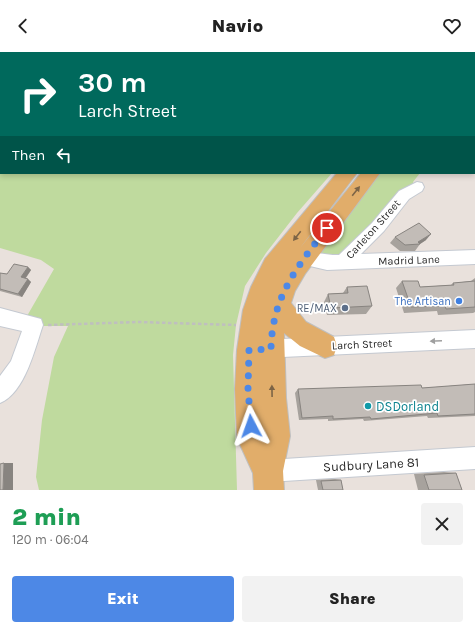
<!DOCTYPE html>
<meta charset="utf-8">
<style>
:root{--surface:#fff;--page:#f2f2f2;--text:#222;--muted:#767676;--accent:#4d88e6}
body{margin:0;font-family:Karla,sans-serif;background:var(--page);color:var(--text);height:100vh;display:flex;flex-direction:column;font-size:15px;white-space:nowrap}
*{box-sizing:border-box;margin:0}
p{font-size:13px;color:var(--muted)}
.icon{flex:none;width:22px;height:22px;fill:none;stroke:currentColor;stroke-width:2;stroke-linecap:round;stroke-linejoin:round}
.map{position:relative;height:438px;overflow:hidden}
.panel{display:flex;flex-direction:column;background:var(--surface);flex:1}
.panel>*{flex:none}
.guide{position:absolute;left:0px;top:0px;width:475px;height:122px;box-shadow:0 2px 6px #0003;background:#00695c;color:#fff;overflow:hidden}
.pin{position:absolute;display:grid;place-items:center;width:34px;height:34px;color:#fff;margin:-17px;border:2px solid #fff;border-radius:50%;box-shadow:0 1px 4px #0007}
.me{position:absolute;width:44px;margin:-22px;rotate:356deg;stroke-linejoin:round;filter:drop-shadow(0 0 3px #0008)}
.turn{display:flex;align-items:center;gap:14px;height:84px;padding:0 12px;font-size:18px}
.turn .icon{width:52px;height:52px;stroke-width:2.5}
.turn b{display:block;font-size:28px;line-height:34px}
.then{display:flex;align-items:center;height:38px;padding:0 12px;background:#0003;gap:8px;font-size:15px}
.round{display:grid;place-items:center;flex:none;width:42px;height:42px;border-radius:4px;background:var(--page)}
.summary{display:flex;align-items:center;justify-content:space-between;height:68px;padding:0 12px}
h1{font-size:24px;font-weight:800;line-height:30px;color:#1e9e55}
.action{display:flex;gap:8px;margin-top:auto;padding:8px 12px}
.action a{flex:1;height:46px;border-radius:4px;background:var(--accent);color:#fff;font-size:16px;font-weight:800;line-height:46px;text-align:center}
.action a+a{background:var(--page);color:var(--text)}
header{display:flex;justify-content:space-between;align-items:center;height:52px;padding:0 12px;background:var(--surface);font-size:18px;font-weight:800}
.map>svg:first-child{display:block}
.green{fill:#bfda9e}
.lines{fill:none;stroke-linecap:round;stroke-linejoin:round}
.minor-casing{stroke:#c4c9d1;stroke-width:2}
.major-casing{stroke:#bfbfbf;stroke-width:2}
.path-far1{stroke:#bfbfbf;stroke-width:1.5;stroke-dasharray:2 1.5;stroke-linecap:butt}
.path{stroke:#bfbfbf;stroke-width:2.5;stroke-dasharray:3.5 2.5;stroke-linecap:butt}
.minor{fill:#fff;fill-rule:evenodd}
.major{fill:#e1ad6a;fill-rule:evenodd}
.wall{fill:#a7a29d}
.shaded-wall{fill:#888480}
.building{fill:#c2bcb7;stroke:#888480}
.oneway{fill:#7c6446}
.oneway2{fill:#9f9f9f}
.route{stroke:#4d88e6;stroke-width:7;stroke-dasharray:0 12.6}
.shop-dot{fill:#3f7fe0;stroke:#fff;stroke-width:1.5}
.service-dot{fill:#5c6f8a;stroke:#fff;stroke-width:1.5}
.culture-dot{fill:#0f9aa8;stroke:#fff;stroke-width:1.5}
.labels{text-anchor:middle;stroke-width:3.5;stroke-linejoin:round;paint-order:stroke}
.street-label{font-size:11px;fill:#292929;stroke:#fff}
.shop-label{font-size:11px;fill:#366cbe;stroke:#fff;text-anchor:end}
.service-label{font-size:11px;fill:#4e5e75;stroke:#fff;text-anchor:end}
.near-culture-label{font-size:13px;fill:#0d838f;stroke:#fff;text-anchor:start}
.near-street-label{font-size:13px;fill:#292929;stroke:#fff}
</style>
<header><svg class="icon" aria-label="back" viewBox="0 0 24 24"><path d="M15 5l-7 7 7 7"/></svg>Navio<svg class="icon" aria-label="heart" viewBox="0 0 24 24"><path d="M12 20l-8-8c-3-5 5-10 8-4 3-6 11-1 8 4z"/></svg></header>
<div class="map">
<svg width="475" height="438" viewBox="0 0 475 438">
<rect width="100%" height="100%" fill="#e9e1dc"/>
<!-- green -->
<g class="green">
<polygon points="0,0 383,0 1,1 1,121 332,121 297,161 266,201 245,234 236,273 233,303 237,438 39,438 36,425 42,368 54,305 68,274 34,274 23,271 54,217 41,208 0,196"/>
<polygon points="372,121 420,121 413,130 415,137 343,211 316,211 335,166"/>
</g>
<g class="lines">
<!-- minor casing -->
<g class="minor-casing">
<g id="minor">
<rect x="169" y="0" width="10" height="1"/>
<polygon points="429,0 442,0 429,1"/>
<path d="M417 130 422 131 424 135 422 139 409 147 384 179 361 202 475 198V212L327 218 297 211 295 206 297 201C308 197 326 204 339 203L372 171 399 139Z"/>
<path d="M0 256 41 267 43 273C35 296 25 341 0 351V324L11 309 22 279 0 274Z"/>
<polygon points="475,278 475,296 261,306 254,304 251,297 254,290 261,288"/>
<polygon points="475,395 475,417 268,430 260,427 257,419 260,411 268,408"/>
</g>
</g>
<!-- major casing -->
<g class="major-casing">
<g id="major">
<rect x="474" y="47" width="1" height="10"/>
<polygon points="337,121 357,121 300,196 361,121 380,121 305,222 295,239 291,251 306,270 334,285 337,294 334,303 325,306 300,294 284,281 286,346 290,384 283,419 284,438 254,438 253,421 237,386 235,337 237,298 243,258 251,235 265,207"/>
</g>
</g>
<!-- path-far1 -->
<polyline class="path-far1" points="219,0 221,1"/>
<!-- path -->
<polyline class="path" points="48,273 138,270 236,273"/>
<!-- minor -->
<use href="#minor" class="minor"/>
<!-- major -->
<use href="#major" class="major"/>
</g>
<!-- wall -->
<g class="wall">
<rect x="290" y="0" width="75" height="1"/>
<polygon points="393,0 428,0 427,1 393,1"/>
<rect x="474" y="87" width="1" height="19"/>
<polygon points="395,185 426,188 420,192 415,199 400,199 390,191"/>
<polygon points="28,215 31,218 26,226 31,230 22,245 0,239 0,221 7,222"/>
<polygon points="475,226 475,260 473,261 438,263 437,259 404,261 396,236 402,229 420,235 451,233 453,231 471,229"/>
<polygon points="347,235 372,254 366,262 327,263 324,250 328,242 343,241"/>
<polygon points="475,332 475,364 428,366 427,364 364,369 363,367 328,369 328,367 299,368 295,341 298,337 422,336"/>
<polygon points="444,420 456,421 462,438 418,438 414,422"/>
<polygon points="335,427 341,428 343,438 318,438 316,428"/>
</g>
<!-- shaded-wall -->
<g class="shaded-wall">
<polygon points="431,182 426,188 420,192 418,190"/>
<polygon points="28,215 31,218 24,228 21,225"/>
<polygon points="28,227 31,230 22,245 18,242"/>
<polygon points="4,411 13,411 13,438 3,438"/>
</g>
<!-- building -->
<g class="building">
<polygon points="401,0 426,0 427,1 402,1"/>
<polygon points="474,87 475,87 475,97 474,96"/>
<polygon points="419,171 431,182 418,190 420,192 405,193 395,185"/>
<polygon points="14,212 28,215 21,225 28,227 18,242 0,237 0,221 7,222"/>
<polygon points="402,229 418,229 420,235 454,233 453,231 475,229 475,255 446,257 445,254 411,255"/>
<polygon points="367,234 372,254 331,256 328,242 348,241 347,235"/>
<polygon points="475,332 475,362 438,364 437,361 371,367 370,365 333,367 333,364 302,366 298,337 421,333 422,336"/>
<polygon points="4,411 3,438 0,438 0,412"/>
<polygon points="456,421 462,438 429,438 424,423"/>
<polygon points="341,428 343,438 323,438 321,429"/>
</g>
<!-- one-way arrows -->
<defs><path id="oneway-solid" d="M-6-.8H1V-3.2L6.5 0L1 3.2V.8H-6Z"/></defs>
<g class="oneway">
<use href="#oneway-solid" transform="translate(356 139) rotate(-51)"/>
<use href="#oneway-solid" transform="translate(297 184) rotate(128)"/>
<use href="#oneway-solid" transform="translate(272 339) rotate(-91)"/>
</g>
<use class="oneway2" href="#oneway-solid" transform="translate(436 289) rotate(177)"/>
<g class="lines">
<!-- route -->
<path class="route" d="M251 374 248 337 249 298 271 297C272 245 297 215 327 176"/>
</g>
<!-- markers -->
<circle class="shop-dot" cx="459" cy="249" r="4"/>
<circle class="service-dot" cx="345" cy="256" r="4"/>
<circle class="culture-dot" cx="368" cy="354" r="4"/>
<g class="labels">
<!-- street labels -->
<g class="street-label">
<text transform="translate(373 177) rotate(-48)" y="4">Carleton Street</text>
<text transform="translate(409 208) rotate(-2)" y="4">Madrid Lane</text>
<text transform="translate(362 292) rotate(-3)" y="4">Larch Street</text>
</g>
<!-- shop labels -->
<g class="shop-label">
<text x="451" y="253">The Artisan</text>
</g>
<!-- service labels -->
<g class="service-label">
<text x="337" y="260">RE/MAX</text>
</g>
<!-- near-culture labels -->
<g class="near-culture-label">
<text x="376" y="359">DSDorland</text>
</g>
<!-- near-street labels -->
<g class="near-street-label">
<text transform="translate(371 412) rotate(-3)" y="5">Sudbury Lane 81</text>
</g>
</g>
</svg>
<div class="pin" style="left:327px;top:176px;background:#d93025"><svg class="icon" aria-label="arrive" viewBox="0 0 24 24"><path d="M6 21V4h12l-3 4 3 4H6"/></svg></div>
<svg class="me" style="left:251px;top:374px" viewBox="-20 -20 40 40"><path d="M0-17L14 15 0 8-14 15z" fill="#4d88e6" stroke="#fff" stroke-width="4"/></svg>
<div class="guide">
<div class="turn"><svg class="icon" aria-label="right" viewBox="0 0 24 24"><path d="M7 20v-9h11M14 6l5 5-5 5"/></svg><div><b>30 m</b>Larch Street</div></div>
<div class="then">Then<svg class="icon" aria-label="left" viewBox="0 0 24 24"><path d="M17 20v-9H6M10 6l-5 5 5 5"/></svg></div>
</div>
</div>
<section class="panel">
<div class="summary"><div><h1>2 min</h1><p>120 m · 06:04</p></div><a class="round"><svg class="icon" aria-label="close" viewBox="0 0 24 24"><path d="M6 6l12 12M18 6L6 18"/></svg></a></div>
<div class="action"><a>Exit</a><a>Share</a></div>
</section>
